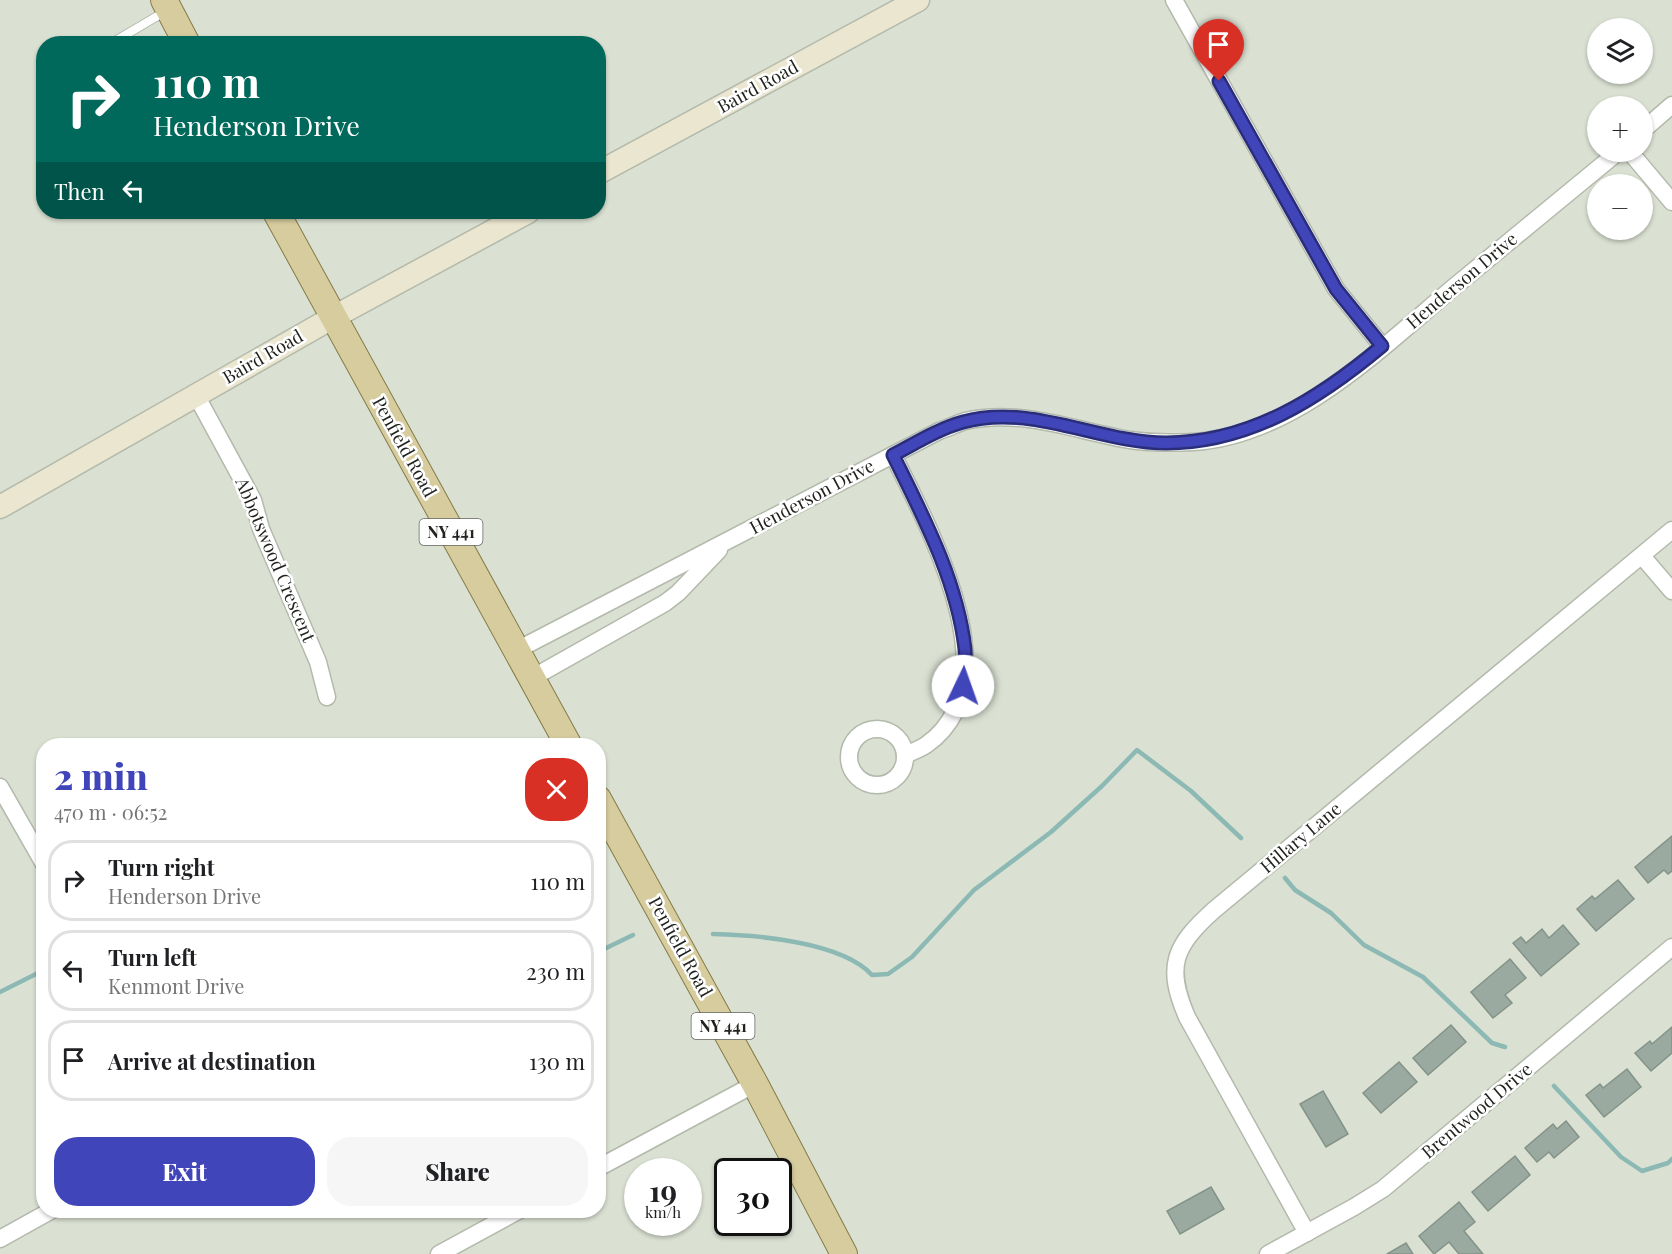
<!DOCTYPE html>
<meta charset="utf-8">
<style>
:root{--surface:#fff;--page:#f6f6f6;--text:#202124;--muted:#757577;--line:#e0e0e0;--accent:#4145ba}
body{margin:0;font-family:"Playfair Display",serif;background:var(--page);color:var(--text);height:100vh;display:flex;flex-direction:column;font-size:22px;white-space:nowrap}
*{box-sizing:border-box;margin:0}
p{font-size:20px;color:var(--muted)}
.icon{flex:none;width:33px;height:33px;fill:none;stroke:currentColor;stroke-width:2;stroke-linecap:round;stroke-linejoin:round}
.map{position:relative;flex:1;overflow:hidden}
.panel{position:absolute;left:36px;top:738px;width:570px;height:480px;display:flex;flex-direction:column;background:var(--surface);border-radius:24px;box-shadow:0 2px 4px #0004}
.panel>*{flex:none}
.banner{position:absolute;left:36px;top:36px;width:570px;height:183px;border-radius:24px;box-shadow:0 2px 4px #0004;background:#00695c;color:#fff;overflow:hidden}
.tools{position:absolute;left:1587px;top:18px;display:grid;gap:12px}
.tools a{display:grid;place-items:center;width:66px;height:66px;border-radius:50%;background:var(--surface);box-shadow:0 2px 4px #0004;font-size:30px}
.speed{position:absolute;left:624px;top:1158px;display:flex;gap:12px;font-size:30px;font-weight:700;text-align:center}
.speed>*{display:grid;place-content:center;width:78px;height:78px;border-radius:50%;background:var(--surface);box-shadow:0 2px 4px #0004;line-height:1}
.speed small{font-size:15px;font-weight:400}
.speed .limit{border:3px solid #111;border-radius:9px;background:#fff;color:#111}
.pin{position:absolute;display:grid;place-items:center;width:51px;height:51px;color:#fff;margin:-62px -26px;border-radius:50% 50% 50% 0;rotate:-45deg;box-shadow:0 0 6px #0007}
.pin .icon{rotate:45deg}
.me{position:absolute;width:66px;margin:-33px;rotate:3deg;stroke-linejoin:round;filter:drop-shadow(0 0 4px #0008)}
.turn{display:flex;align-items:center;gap:21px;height:126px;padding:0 18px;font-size:27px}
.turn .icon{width:78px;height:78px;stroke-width:2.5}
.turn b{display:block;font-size:42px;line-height:51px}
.then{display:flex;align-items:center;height:57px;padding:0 18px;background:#0003;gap:12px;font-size:22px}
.round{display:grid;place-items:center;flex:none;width:63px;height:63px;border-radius:24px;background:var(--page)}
.head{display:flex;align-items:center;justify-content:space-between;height:102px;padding:0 18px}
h1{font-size:36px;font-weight:800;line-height:45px;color:var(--accent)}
.button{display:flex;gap:12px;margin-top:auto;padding:12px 18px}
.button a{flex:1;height:69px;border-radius:24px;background:var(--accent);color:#fff;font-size:24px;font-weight:800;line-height:69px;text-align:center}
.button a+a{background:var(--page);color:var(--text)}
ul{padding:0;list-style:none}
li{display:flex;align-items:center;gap:18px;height:81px;margin:0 12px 9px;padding:0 6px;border:3px solid var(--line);border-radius:24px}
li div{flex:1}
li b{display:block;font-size:22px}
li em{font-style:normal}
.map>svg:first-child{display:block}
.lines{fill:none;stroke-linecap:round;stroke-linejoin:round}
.stream{stroke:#8db9b4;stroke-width:4.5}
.building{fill:#9baaa0;stroke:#849389;stroke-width:1.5}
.lane-casing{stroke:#b3b9ab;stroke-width:10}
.street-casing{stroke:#b3b9ab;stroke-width:19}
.secondary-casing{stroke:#b3b9ab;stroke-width:25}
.primary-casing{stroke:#847b48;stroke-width:28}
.lane{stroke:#fff;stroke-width:8}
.street{stroke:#fff;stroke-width:16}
.secondary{stroke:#eae6cf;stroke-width:22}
.primary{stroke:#d6cc9e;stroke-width:26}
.route-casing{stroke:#2a2d79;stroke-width:15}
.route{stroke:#4145ba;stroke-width:10}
.labels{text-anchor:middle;stroke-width:5;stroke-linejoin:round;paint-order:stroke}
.shield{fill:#fff;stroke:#646662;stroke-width:1.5}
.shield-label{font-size:16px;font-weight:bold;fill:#21241e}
.street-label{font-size:18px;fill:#21241e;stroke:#fff}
</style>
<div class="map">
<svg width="1672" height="1254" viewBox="0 0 1672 1254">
<rect width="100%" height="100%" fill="#dae1d2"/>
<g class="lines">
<!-- stream -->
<g class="stream">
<polyline points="1285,878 1295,890 1331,913 1364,945 1423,977 1492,1043 1505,1047"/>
<path d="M713 934C757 935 842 942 872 975L888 974 912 957 974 890 1051 832 1102 786 1137 750 1191 791 1241 838"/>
<polyline points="598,952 633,935"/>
<polyline points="0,992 44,970"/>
<polyline points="1554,1086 1621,1157 1642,1171 1668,1163 1672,1159"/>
</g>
</g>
<!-- building -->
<g class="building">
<polygon points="1672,836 1672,871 1668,874 1664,870 1648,883 1635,867"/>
<polygon points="1618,880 1634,899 1596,931 1577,909 1592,896 1595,899"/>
<polygon points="1563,925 1579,944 1541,976 1513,943 1521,937 1526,943 1542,929 1549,938"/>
<polygon points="1510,959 1526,978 1505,995 1512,1003 1493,1018 1471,992"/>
<polygon points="1451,1025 1466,1042 1428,1075 1413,1058"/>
<polygon points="1672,1027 1672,1053 1651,1071 1635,1053 1650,1041 1652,1044"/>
<polygon points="1399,1062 1417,1082 1381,1113 1363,1093"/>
<polygon points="1627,1069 1641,1087 1604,1117 1586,1095 1600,1084 1603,1088"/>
<polygon points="1323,1091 1348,1134 1326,1147 1300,1104"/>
<polygon points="1566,1121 1579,1137 1554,1158 1549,1152 1537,1162 1525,1148 1553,1124 1557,1129"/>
<polygon points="1515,1156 1530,1175 1488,1211 1472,1192"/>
<polygon points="1211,1187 1224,1209 1180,1234 1167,1211"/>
<polygon points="1459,1202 1475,1222 1464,1231 1483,1254 1459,1254 1449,1242 1434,1254 1419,1236"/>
<polygon points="1406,1243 1413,1254 1387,1254"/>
</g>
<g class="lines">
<!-- lane casing -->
<g class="lane-casing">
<polyline id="lane" points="110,44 166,11"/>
</g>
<!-- street casing -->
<g class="street-casing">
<g id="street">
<polyline points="1174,0 1336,289 1382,346"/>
<polyline points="1642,131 1672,105"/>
<polyline points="1630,152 1672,202"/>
<polyline points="196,395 253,500 261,529 318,662 327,697"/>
<path d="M893 455C928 526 1015 683 926 745 920 749 912 752 905 755"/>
<polyline points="1642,556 1672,591"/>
<path d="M517 650 939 431C948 428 956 424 965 421 1021 408 1076 431 1130 440 1151 443 1173 443 1193 442 1294 436 1381 348 1454 287 1509 242 1563 197 1618 152"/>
<polyline points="532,678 665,603 678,593 719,550"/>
<circle cx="877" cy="757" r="28"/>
<polyline points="0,787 44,864"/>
<polyline points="598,1168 755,1084"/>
<path d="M1307 1233 1187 1017C1165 966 1174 946 1214 910L1672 530"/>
<polyline points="0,1239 52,1210"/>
<polyline points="439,1254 520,1210"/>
<polyline points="1268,1254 1354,1207 1383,1189 1672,947"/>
</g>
</g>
<!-- secondary casing -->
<g class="secondary-casing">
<g id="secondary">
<polyline points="598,173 918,0"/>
<polyline points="0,507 332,318 528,212"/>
</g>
</g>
<!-- primary casing -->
<g class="primary-casing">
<g id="primary">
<polyline points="164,0 187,44"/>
<polyline points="276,212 569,746"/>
<polyline points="598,799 755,1084 844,1254"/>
</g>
</g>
<!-- lane -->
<use href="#lane" class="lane"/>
<!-- street -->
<use href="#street" class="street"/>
<!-- secondary -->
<use href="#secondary" class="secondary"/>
<!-- primary -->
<use href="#primary" class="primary"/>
</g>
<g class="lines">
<!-- route casing -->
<g class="route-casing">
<path id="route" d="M963 686C964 674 966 660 965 649 957 580 923 516 893 455 916 443 938 429 963 422 1031 403 1099 443 1166 443 1250 443 1320 398 1382 346L1336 289 1219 81"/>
</g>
<!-- route -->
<use href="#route" class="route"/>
</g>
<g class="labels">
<!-- shield labels -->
<g class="shield">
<rect x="419.5" y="519" width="63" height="26" rx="4.5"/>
<rect x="691.5" y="1013" width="63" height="26" rx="4.5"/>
</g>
<g class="shield-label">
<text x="451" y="538">NY 441</text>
<text x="723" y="1032">NY 441</text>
</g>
<!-- street labels -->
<g class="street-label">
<text transform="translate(758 87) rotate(-29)" y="6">Baird Road</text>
<text transform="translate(1462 281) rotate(-40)" y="6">Henderson Drive</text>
<text transform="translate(263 357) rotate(-30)" y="6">Baird Road</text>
<text transform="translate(404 447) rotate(61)" y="6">Penfield Road</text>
<text transform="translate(812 497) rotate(-28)" y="6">Henderson Drive</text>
<text transform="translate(275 560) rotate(67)" y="6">Abbotswood Crescent</text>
<text transform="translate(1301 838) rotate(-40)" y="6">Hillary Lane</text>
<text transform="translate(680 947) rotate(61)" y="6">Penfield Road</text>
<text transform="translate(1477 1111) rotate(-40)" y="6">Brentwood Drive</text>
</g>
</g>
</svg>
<div class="tools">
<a><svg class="icon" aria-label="layers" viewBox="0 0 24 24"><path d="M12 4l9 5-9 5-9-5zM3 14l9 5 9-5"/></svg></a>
<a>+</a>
<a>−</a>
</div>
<div class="speed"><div>19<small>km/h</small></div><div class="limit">30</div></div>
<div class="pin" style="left:1219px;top:81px;background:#d93025"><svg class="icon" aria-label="arrive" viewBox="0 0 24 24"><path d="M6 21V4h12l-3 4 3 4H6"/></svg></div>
<svg class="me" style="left:963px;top:686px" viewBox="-20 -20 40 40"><circle r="19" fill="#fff"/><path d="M0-13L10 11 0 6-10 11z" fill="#4145ba"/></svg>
<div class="banner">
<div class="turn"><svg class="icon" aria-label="right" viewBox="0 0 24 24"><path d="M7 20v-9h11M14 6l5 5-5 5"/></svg><div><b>110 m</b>Henderson Drive</div></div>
<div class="then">Then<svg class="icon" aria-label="left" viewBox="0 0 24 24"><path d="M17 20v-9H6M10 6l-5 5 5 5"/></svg></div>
</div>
<section class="panel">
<div class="head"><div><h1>2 min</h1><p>470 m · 06:52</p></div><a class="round" style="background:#d93025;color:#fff"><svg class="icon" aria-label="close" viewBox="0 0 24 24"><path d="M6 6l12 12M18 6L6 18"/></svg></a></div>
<ul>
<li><svg class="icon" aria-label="right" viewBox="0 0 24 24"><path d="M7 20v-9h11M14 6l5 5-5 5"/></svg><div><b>Turn right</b><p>Henderson Drive</p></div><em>110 m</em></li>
<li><svg class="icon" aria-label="left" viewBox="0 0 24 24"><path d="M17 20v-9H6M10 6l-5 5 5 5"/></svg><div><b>Turn left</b><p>Kenmont Drive</p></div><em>230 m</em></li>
<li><svg class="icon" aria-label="arrive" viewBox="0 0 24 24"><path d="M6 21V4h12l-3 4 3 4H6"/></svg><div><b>Arrive at destination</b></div><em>130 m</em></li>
</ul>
<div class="button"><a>Exit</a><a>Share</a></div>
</section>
</div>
